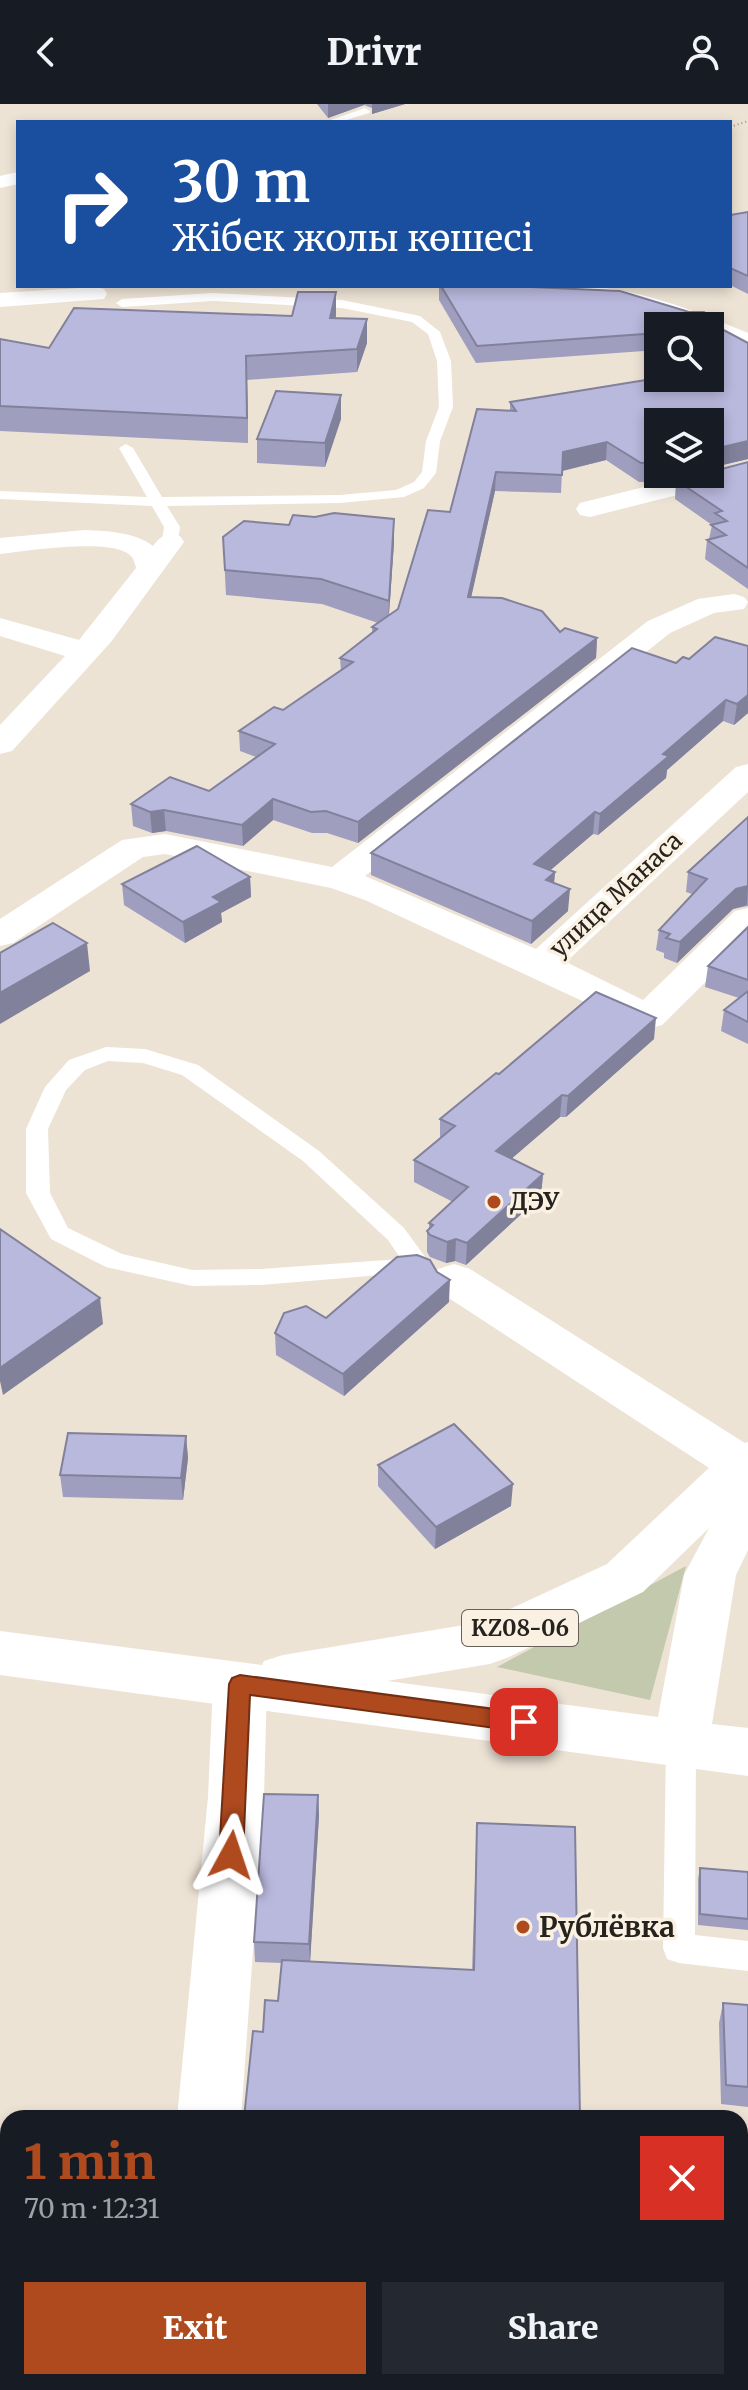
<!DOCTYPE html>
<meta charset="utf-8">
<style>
:root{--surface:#171b24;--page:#242831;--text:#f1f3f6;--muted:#9ea1a6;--accent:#af491e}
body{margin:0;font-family:Merriweather,serif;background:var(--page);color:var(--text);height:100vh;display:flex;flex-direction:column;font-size:30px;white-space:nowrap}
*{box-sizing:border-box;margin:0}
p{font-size:26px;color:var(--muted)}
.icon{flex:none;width:44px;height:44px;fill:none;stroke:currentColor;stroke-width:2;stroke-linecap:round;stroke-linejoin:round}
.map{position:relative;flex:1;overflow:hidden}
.details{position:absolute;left:0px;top:2006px;width:748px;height:280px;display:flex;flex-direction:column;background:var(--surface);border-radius:24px 24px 0 0;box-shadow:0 4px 12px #0003}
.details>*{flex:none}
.guide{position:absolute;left:16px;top:16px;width:716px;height:168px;border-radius:0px;box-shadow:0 4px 12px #0003;background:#1a4fa0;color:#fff;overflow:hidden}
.controls{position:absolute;left:644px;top:208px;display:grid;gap:16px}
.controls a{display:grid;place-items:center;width:80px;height:80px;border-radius:0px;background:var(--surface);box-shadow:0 4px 12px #0003;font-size:40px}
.pin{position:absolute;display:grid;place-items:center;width:68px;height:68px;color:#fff;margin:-34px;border-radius:16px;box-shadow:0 4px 12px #0006}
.me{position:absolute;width:88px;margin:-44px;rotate:5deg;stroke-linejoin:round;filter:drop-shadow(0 0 6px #0008)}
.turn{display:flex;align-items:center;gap:28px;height:168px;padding:0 24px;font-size:36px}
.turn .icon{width:104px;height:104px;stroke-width:2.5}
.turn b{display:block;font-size:56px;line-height:68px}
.round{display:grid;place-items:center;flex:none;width:84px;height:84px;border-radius:0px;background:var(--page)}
.summary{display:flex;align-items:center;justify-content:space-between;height:136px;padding:0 24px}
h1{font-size:48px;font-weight:800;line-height:60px;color:var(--accent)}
.cta{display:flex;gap:16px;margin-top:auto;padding:16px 24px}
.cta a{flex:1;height:92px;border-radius:0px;background:var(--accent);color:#fff;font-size:32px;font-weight:800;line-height:92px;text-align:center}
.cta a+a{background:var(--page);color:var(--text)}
header{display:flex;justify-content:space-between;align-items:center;height:104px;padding:0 24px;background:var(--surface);font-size:36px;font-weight:800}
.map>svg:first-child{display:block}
.green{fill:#c2c9ac}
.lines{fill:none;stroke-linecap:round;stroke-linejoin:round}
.path{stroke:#9e968c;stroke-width:2;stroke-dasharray:1 3;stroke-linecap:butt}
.lane{fill:#fff;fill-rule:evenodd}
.street{fill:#fff;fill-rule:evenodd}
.highway{fill:#fff;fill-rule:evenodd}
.wall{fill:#9f9ebe}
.shaded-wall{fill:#82819b}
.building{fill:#b9b8dd;stroke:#82819b;stroke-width:2}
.route{fill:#af491e;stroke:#722f14;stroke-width:2}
.poi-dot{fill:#af491e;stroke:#faf1e2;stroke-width:3}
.labels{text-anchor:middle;stroke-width:7;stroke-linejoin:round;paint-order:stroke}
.shield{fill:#faf1e2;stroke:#666058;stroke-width:2}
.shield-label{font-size:22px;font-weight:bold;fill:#26221d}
.street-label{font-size:24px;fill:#26221d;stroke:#faf1e2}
.poi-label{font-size:24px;font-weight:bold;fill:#26221d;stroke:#faf1e2;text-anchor:start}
.near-poi-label{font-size:28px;font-weight:bold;fill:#26221d;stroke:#faf1e2;text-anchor:start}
</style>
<header><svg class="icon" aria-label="back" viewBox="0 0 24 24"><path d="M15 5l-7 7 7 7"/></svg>Drivr<svg class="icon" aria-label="person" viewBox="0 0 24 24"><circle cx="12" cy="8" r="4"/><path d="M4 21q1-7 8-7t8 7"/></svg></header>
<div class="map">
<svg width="748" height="2286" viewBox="0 0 748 2286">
<rect width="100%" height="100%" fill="#ede3d5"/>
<!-- green -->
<polygon class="green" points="686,1462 650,1596 497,1563"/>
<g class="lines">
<!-- path -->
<polyline class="path" points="730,23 748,17"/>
<!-- lane -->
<g class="lane">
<polygon points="365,4 370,7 369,9 340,18 325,18"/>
<polygon points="213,189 342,196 420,212 440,228 451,257 453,303 440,337 436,369 424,384 404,393 340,399 167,402 180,423 178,438 170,443 162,438 164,423 152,402 0,395 0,387 147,393 119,344 126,340 133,344 162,393 340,391 396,386 414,378 422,368 426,337 439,303 437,257 428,230 412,218 342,204 213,197 122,203 116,199 122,195"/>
<path d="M106 943 145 945 198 961 319 1047 404 1124 431 1161 428 1167 261 1181 192 1182 106 1163 51 1135 26 1089V1025L45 983 69 956ZM108 957 143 959 182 971 303 1057 388 1136 401 1155 261 1165 192 1166 122 1150 68 1124 50 1089 48 1025 66 986 85 966Z"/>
<polygon points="681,1627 692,1631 696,1640 695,1831 748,1837 748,1867 679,1859 667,1855 663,1844 666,1640 670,1631"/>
</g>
<!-- street -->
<g class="street">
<polygon points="18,68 18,80 0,84 0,72"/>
<path d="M574 182C633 182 694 206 748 229V245L710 230V222H688L577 187Z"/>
<polygon points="96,183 104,185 107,190 104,195 0,203 0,189"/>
<polygon points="748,357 748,373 590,413 580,411 576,405 580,399 696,370 710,370 710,367"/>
<path d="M85 426C107 427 135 428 153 442 161 431 167 429 180 432L184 438 111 538 12 647 0 650V621L65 552 0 532V514L79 536 136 464C135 460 134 455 131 452 114 433 25 447 0 450V434Z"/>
<polygon points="734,490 744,493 748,498 744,505 714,509 670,529 365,772 536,845 736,663 748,660 748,688 566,858 643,896 735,807 748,804 748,836 662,921 648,925 634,921 365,796 331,784 165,750 143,753 13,839 0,842 0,815 122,736 165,730 332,763 648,517 698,495"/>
<polygon points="454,1160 470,1165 748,1341 748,1379 743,1381 726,1375 438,1187 432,1176 438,1165"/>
<polygon points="240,1558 259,1564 267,1580 264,1693 241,2014 177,2014 208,1693 213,1580 221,1564"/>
<rect x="159" y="2278" width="70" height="8"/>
</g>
<!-- highway -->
<path class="highway" d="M748 1338V1446L736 1471 712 1620 748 1624V1672L0 1571V1527L262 1561 264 1557 283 1551 482 1518 607 1460 731 1343ZM709 1424 684 1471 658 1613 387 1577 490 1560 509 1553 643 1488Z"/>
</g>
<!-- wall -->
<g class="wall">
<polygon points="317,0 405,0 372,10 372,4 364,1 328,14"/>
<polygon points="748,108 748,190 730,181 730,111"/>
<polygon points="439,182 506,182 707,210 707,218 748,239 748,355 651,378 639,378 606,356 562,367 561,389 495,387 471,493 560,528 597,534 596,554 358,739 327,729 312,729 273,716 243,742 166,727 152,729 133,722 131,700 209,687 256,653 240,647 239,627 283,606 341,567 340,554 372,529 372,523 378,519 322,500 226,491 223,433 394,439 389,511 398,505 450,408 510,307 510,298 710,274 710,222 658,222 658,246 476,259 439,196"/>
<polygon points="336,188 336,214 367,239 357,268 247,276 248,339 0,327 0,235 49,244 292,212"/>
<polygon points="341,315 325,363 257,359 257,335"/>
<polygon points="748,358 748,485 705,455 707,436 709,435 712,421 675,395 676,376"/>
<polygon points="748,542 748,609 734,621 723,617 667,666 666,674 598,731 593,730 550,766 555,768 554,779 568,807 531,840 371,771 371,749 676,559"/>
<polygon points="748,713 748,802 733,805 677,859 664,854 664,849 656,846 659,826 692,790 686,788 688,768"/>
<polygon points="250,773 251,793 221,809 222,818 185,839 124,801 122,780"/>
<polygon points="748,823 748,940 721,927 724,906 739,894 705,883 708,862"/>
<polygon points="654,935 566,1013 560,1013 511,1055 543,1070 541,1092 466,1161 455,1157 446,1159 430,1153 427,1148 427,1127 429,1125 429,1119 453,1098 414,1078 414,1056 440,1035 440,1015 499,970"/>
<polygon points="449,1198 344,1292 276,1251 275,1229 326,1214"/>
<polygon points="186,1332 188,1354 183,1396 63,1393 60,1371"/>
<polygon points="378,1361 511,1402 435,1445 378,1382"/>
<polygon points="318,1691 319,1712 310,1857 472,1866 477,1719 580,2014 263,1928 278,1897 282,1859 255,1858 254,1838"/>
<polygon points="700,1764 748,1768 748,1826 698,1821 698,1775"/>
<polygon points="723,1899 748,1901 748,2003 721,2000 719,1919"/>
</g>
<!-- shaded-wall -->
<g class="shaded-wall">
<polygon points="328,0 364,0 364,1 328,14"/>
<polygon points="372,0 405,0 372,10"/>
<polygon points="336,188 336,211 331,237 330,214"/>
<polygon points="707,210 706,222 697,212"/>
<polygon points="367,215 367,239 357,268 357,245"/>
<polygon points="246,252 247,276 248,339 247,314"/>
<polygon points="341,291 341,315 325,363 325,339"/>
<polygon points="748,337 748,355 710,364 710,346"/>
<polygon points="607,338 606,356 562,367 563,348"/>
<polygon points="658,358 658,370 685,370 651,378 653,360"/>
<polygon points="496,368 495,387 467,512 468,493"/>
<polygon points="394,415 394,439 388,522 389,497"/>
<polygon points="597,534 596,554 358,739 358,718"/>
<polygon points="748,591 748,609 734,621 737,600"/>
<polygon points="726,596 723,617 667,666 666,674 598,731 600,710 663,650"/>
<polygon points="273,695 273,716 243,742 242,721"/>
<polygon points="164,706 166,727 152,729 150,708"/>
<polygon points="595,708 593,730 532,782 534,760"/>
<polygon points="555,768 553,790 546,776"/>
<polygon points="250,773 251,793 221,809 222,818 185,839 183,818 213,793"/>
<polygon points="748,782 747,801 733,805 677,859 680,838 736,785"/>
<polygon points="570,785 568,807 531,840 532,817"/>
<polygon points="87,839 90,867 0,920 0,889"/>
<polygon points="656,914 654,935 566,1013 568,992"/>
<polygon points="562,991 560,1013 495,1069 496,1047"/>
<polygon points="543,1070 541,1092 466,1161 467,1139"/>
<polygon points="456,1135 455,1157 446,1159 447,1138"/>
<polygon points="450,1176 449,1198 344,1292 343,1270"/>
<polygon points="100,1194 103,1220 3,1291 0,1277 0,1264"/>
<polygon points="186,1332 188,1354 183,1396 181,1374"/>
<polygon points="513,1380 511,1402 435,1445 436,1423"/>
<polygon points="318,1691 319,1712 310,1860 309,1840"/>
</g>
<!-- building -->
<g class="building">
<polygon points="748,108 748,172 730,164 730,111"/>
<polygon points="441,182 506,182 620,187 689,208 704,208 707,210 697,212 748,239 748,337 710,346 710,318 658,318 658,358 641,359 607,338 563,348 562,371 496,368 468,493 502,494 542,507 560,528 565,524 597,534 358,718 326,707 311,708 273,695 242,721 164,706 150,708 131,700 170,673 209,687 275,640 239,627 274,603 283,606 353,558 340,554 377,525 372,523 398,505 428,406 450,408 477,305 516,307 510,298 658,274 710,274 710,222 658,222 658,229 477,242"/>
<polygon points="298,188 336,188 330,214 367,215 357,245 246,252 247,314 0,302 0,235 49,244 74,204 292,212"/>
<polygon points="276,287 341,291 325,339 257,335"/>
<polygon points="748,358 748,464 707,436 726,431 711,421 727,417 715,409 722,407 676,376 701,370 710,370 710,368"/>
<polygon points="334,409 394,415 389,497 321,475 225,466 223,433 244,417 289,421 293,411 315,413"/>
<polygon points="715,533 748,542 748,591 737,600 726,596 663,650 669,652 600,710 595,708 534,760 555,768 546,776 570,785 532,817 371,749 632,544 676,559 683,553 689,555"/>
<polygon points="748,713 748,782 736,785 680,838 666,834 670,830 659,826 707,775 688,768"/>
<polygon points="197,742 250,773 213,793 221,798 183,818 122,780"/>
<polygon points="53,819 87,839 0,889 0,849"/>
<polygon points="748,823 748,876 708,862"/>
<polygon points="748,887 748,918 724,906"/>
<polygon points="596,888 656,914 568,992 562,991 496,1047 543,1070 467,1139 456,1135 447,1138 430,1131 427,1127 433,1121 429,1119 468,1083 414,1056 455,1022 440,1015 496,969 499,970"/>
<polygon points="0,1125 100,1194 0,1264"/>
<polygon points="417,1151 430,1156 437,1168 450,1176 343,1270 275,1229 284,1209 306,1202 326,1214 397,1153"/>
<polygon points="454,1320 513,1380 436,1423 378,1361"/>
<polygon points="68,1329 186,1332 181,1374 60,1371"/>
<polygon points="264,1690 318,1691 309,1840 254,1838"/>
<polygon points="477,1719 575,1723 580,2014 244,2014 253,1927 263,1928 265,1896 278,1897 282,1856 474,1866"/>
<polygon points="700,1764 748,1768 748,1815 700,1810"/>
<polygon points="723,1899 748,1901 748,1983 726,1981"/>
<rect x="323" y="2278" width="199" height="8"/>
<polygon points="593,2278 748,2280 748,2286 593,2286"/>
</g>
<!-- route -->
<polygon class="route" points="240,1571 524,1609 532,1612 535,1618 532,1625 524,1628 250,1591 243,1751 240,1759 231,1762 223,1759 219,1751 229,1580 232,1574"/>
<!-- markers -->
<g class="poi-dot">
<circle cx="494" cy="1098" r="8"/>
<circle cx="523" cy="1823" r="8"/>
</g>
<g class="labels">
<!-- shield labels -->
<rect class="shield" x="462" y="1506" width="116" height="36" rx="6"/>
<g class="shield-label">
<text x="520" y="1532">KZ08-06</text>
</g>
<!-- street labels -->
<g class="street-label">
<text transform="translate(616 791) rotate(-43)" y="8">улица Манаса</text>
</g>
<!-- poi labels -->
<g class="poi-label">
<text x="510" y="1106">ДЭУ</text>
</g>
<!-- near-poi labels -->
<g class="near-poi-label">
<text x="539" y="1833">Рублёвка</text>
</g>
</g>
</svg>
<div class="controls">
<a><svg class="icon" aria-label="search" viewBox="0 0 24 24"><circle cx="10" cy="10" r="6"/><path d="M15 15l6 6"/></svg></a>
<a><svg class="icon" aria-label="layers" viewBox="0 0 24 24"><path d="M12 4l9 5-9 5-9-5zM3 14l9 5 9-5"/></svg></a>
</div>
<div class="pin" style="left:524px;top:1618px;background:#d93025"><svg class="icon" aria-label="arrive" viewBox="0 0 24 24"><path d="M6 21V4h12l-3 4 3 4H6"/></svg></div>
<svg class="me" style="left:231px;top:1751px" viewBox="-20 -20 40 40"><path d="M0-17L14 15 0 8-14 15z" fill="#af491e" stroke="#fff" stroke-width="4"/></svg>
<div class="guide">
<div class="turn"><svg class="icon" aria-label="right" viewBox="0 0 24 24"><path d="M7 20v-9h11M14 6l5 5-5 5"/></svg><div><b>30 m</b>Жібек жолы көшесі</div></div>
</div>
<section class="details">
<div class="summary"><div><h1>1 min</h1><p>70 m · 12:31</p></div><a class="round" style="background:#d93025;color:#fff"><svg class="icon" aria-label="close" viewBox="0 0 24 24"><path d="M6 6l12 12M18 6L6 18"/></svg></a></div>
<div class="cta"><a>Exit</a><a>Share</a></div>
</section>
</div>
